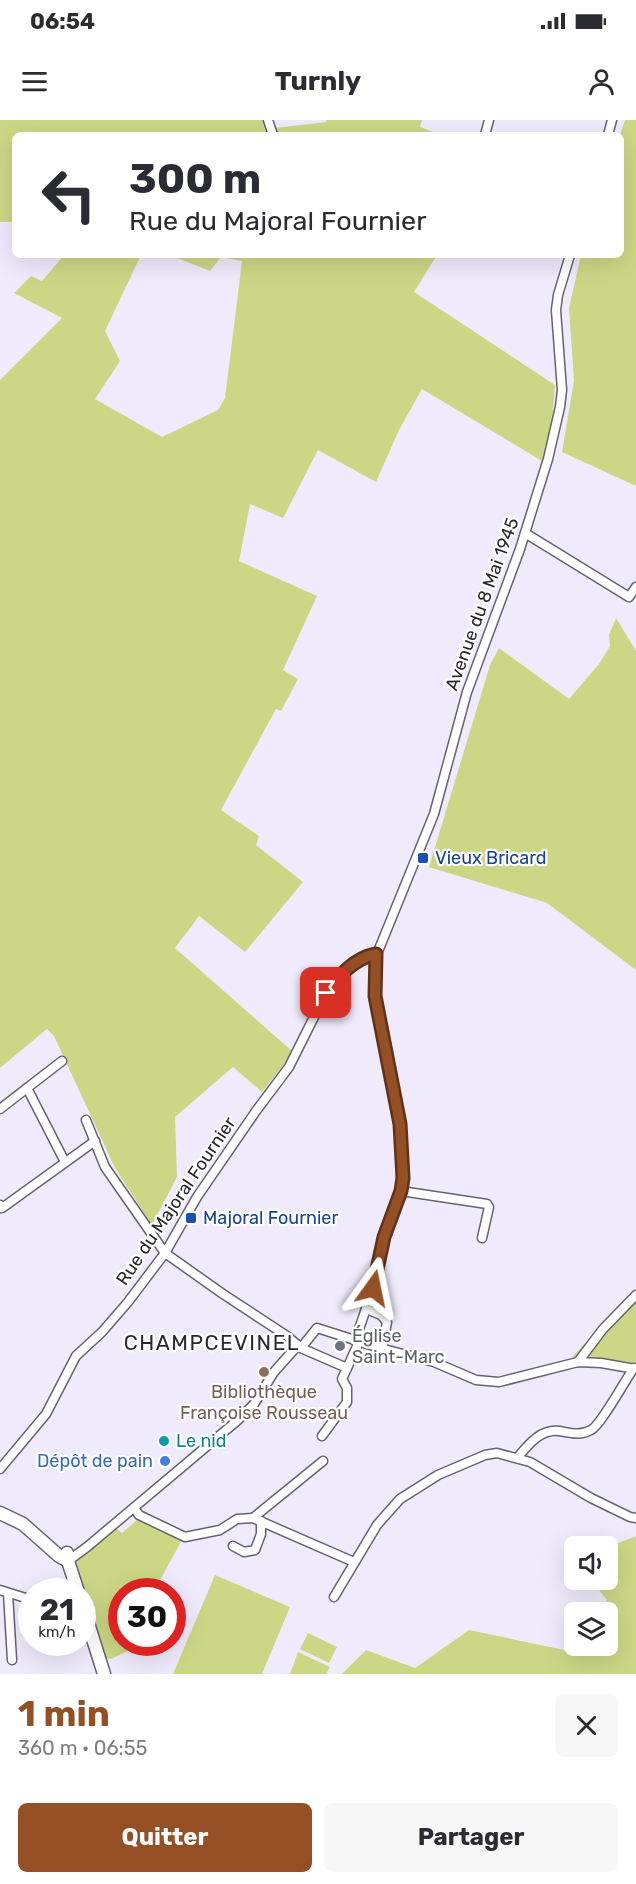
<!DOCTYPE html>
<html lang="fr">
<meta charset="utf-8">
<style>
:root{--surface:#fff;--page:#f7f7f7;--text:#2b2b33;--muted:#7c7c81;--accent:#944f25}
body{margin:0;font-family:Rubik,sans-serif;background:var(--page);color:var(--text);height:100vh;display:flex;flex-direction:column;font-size:22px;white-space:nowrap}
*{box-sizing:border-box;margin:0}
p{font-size:20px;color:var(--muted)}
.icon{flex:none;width:33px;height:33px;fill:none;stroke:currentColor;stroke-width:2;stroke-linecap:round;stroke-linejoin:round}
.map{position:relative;height:1554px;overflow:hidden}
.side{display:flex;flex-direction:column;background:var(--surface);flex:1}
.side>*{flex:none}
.top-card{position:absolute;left:12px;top:12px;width:612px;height:126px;border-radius:9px;box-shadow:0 6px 24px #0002;background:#fff;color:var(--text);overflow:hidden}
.fabs{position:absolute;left:564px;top:1416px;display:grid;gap:12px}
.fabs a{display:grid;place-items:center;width:54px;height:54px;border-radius:9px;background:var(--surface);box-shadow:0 6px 24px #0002;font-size:30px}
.speed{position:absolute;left:18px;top:1458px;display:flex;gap:12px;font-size:30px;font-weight:700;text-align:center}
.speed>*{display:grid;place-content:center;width:78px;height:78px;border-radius:50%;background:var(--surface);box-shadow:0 6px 24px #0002;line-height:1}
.speed small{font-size:15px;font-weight:400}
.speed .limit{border:9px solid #d22;background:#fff;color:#111}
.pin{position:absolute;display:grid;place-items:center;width:51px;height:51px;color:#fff;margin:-26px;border-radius:12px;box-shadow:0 3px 9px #0006}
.me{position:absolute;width:66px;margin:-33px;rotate:12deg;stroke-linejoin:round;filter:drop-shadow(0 0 4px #0008)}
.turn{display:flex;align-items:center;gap:21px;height:126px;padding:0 18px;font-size:27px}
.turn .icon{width:78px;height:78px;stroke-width:2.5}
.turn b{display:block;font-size:42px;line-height:51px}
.round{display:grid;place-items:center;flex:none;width:63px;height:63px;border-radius:9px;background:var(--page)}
.overview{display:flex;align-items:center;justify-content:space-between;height:102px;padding:0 18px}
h1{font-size:36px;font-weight:700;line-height:45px;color:var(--accent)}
.button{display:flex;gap:12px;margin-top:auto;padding:12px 18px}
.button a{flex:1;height:69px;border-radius:9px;background:var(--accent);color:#fff;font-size:24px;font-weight:700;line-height:69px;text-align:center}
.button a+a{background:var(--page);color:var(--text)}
.status{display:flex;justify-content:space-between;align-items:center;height:42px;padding:0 30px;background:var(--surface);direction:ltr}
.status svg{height:16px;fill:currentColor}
header{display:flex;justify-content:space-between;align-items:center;height:78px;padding:0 18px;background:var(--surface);font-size:27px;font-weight:700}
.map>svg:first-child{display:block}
.green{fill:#ccd786}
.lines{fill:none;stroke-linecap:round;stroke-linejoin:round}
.minor-casing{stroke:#676271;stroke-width:11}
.secondary-casing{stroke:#676271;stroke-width:15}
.minor{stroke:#fff;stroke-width:8}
.secondary{stroke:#fff;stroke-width:12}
.route-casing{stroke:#603318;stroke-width:15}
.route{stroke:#944f25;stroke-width:10}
.transit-dot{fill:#1a4fb4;stroke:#fff;stroke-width:2}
.worship-dot{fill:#6b7280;stroke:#fff;stroke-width:2}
.education-dot{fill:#8d6e63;stroke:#fff;stroke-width:2}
.culture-dot{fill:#0f9aa8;stroke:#fff;stroke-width:2}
.shop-dot{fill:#3f7fe0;stroke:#fff;stroke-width:2}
.labels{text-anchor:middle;stroke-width:4.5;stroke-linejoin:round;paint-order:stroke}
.street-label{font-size:18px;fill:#2a282f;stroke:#fff}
.transit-label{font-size:18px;fill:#164399;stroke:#fff;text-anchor:start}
.worship-label{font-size:18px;fill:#5b616d;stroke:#fff;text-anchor:start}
.education-label{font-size:18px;fill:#785e54;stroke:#fff}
.culture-label{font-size:18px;fill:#0d838f;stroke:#fff;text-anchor:start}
.shop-label{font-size:18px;fill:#366cbe;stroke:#fff;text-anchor:end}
.quarter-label{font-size:21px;letter-spacing:1.5px;fill:#2a282f;stroke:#fff}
</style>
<div class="status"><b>06:54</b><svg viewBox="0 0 49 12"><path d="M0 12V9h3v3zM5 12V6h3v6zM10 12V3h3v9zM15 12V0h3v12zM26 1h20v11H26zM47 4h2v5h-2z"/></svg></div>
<header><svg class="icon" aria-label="menu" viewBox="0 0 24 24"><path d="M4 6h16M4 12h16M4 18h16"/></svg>Turnly<svg class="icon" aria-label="person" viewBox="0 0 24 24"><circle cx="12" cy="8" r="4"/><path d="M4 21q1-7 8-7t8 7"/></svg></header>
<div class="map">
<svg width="636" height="1554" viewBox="0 0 636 1554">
<rect width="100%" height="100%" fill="#f0ebfc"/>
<!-- green -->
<g class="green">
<polygon points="0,0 262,0 267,9 326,2 326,0 422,0 420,7 442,15 15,15 15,102 0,102"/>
<polygon points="625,0 636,0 636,366 562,332 574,261 569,188 581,135 621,135 620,15"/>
<polygon points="64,135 141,135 105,211 120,241 95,279 162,317 218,290 225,278 242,141 221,137 210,151 170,135 437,135 414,172 555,265 552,305 542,341 422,269 399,310 376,362 318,330 283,398 250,384 239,441 317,476 283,550 298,559 281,591 276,589 221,690 259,716 256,725 303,762 245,832 199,796 175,828 292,931 282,947 262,972 233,947 175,997 177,1057 152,1105 115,1048 54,916 47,909 0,948 0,260 62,198 14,173 31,156 42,161"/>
<polygon points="616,498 636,531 636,850 547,783 429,747 490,545 499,528 569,579 599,544 610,526 609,515"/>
<polygon points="636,1170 636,1246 601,1239 572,1237"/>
<polygon points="138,1399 182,1420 160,1460 169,1471 122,1472 122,1522 145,1523 111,1539 105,1538 74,1444 116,1408 122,1413"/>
<polygon points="636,1416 636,1554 342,1554 366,1530 415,1548 469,1510 569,1531 574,1523 574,1526 608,1526 608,1492 598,1492 607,1480 591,1460 608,1460 608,1427"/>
<polygon points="215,1455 290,1487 262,1554 173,1554"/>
<polygon points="308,1513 337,1527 329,1543 300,1529"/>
<polygon points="298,1532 330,1547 326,1554 290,1554"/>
</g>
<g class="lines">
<!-- minor casing -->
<g class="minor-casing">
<g id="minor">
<polyline points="268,0 273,15"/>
<polyline points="485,15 489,0"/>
<polyline points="608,15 612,0"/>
<polyline points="525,413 629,477 636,467"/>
<polyline points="27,968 65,1042"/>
<polyline points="0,989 62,941"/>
<polyline points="86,1000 105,1047 165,1133 223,1174 287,1216 301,1228 347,1248"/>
<polyline points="401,1071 487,1084 489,1087 482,1118"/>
<polyline points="0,1085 2,1088 95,1021"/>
<polyline points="366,1189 381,1195 387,1202 382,1229"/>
<polyline points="355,1221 373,1168 384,1117 401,1071 403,1058 400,1004 375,875 377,834 434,694 467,572 520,429 548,339 560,287 562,270 556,190 558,175 570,135"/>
<polyline points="301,1228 317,1208 380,1228 434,1242 476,1260 499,1262 578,1242 601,1243 636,1249"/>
<polyline points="578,1242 603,1209 636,1175"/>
<polyline points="322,1316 347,1282 347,1268 342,1259 359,1222"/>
<path d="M517 1338C528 1325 540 1309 559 1311 571 1313 580 1316 591 1310 601 1305 625 1260 634 1248"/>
<polyline points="0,1349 46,1294 76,1236 102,1212 128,1182 165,1133 197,1077 256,991 289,947 326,873 348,848 362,838 377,834"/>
<polyline points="134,1388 139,1395 185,1417 220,1410 237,1399 253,1398 354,1442"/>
<polyline points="253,1398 323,1341"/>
<polyline points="233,1426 244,1432 255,1430 261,1414 261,1401"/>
<polyline points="68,1441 87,1427 238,1300 254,1284 274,1252 298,1225"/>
<polyline points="0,1470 32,1480"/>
<polyline points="8,1473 12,1540"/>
<polyline points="334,1477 377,1405 400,1379 438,1355 485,1335 497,1333 530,1342 591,1378 630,1397 636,1398"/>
</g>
</g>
<!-- secondary casing -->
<g class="secondary-casing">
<g id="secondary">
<polyline points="0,1393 23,1404 59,1436 68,1441"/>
<polyline points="67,1433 68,1441 78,1472"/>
<polyline points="82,1484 104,1554"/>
</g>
</g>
<!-- minor -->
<use href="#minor" class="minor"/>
<!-- secondary -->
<use href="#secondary" class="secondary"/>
</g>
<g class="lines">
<!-- route casing -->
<g class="route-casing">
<path id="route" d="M326 873C339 856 354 838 376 834L375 876 400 1004 403 1058 401 1071 384 1117 373 1168"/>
</g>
<!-- route -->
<use href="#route" class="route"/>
</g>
<!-- markers -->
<g class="transit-dot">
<rect x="417" y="732" width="12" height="12" rx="3"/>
<rect x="185" y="1092" width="12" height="12" rx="3"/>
</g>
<circle class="worship-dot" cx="340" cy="1226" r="6"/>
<circle class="education-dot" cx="264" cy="1252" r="6"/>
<circle class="culture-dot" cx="164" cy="1321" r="6"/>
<circle class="shop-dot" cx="165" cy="1341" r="6"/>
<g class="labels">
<!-- street labels -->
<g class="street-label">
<text transform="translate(482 484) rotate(-70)" y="6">Avenue du 8 Mai 1945</text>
<text transform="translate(176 1081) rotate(-56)" y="6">Rue du Majoral Fournier</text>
</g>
<!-- transit labels -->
<g class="transit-label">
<text x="435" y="744">Vieux Bricard</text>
<text x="203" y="1104">Majoral Fournier</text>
</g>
<!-- worship labels -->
<g class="worship-label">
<text x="352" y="1222">Église<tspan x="352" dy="21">Saint-Marc</tspan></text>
</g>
<!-- education labels -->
<g class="education-label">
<text x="264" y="1278">Bibliothèque<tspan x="264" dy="21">Françoise Rousseau</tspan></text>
</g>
<!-- culture labels -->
<g class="culture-label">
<text x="176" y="1327">Le nid</text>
</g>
<!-- shop labels -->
<g class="shop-label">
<text x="153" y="1347">Dépôt de pain</text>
</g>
<!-- quarter labels -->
<g class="quarter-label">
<text x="212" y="1230">CHAMPCEVINEL</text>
</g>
</g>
</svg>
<div class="fabs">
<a><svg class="icon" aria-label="sound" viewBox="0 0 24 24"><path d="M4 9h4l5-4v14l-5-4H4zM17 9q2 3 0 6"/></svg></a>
<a><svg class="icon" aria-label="layers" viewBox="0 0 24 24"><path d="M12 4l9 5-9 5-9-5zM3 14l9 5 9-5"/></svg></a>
</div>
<div class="speed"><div>21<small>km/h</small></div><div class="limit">30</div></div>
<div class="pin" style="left:326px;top:873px;background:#d93025"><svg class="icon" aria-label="arrive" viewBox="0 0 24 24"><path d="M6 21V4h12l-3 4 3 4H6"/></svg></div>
<svg class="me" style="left:373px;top:1168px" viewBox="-20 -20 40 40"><path d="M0-17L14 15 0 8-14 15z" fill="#944f25" stroke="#fff" stroke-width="4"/></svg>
<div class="top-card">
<div class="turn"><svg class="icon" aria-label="left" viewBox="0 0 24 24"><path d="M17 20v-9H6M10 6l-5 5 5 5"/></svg><div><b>300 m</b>Rue du Majoral Fournier</div></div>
</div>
</div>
<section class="side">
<div class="overview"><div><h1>1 min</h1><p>360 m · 06:55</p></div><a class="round"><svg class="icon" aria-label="close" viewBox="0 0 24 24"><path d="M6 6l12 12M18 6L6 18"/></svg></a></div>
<div class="button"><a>Quitter</a><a>Partager</a></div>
</section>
